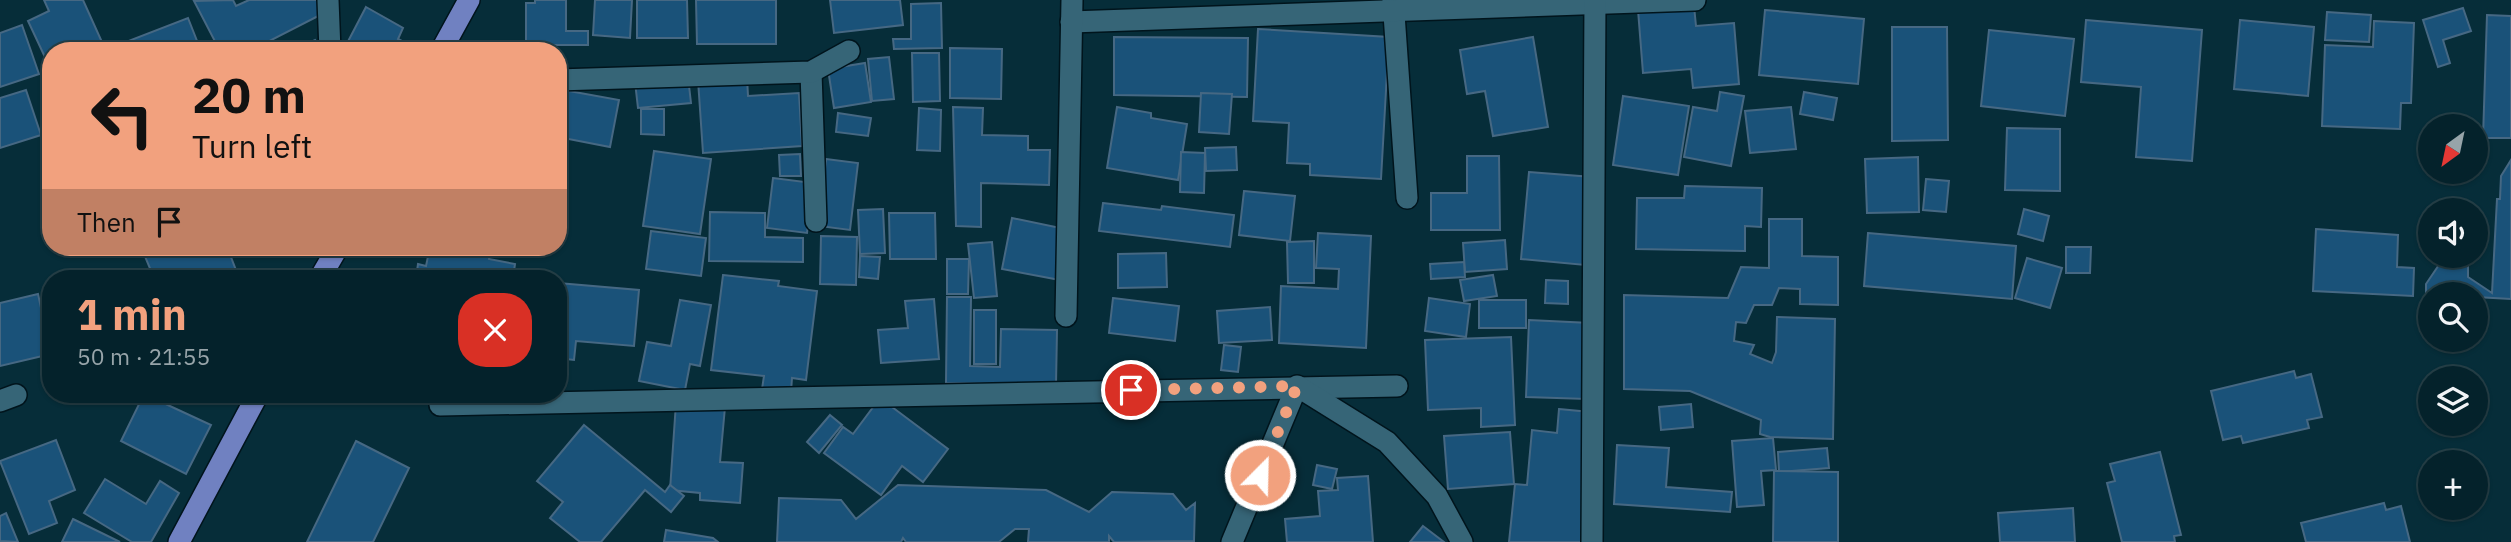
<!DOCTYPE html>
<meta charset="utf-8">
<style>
:root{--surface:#04222b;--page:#122f37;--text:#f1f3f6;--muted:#97a4a9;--line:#253f47;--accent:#f2a17e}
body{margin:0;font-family:"IBM Plex Sans",sans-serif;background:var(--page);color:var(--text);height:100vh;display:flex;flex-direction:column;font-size:26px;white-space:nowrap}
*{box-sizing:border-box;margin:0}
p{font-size:23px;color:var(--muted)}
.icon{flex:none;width:38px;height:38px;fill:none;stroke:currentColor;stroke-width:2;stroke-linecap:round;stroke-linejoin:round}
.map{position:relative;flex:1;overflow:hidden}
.panel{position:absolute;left:42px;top:270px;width:525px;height:133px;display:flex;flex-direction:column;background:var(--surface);border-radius:28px;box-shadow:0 2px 5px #0004,0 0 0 2px var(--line)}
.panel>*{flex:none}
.hud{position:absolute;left:42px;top:42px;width:525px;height:214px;border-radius:28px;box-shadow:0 2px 5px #0004,0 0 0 2px var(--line);background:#f2a17e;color:#111;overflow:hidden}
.needle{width:46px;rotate:213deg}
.controls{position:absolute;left:2418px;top:114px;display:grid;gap:14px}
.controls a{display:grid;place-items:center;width:70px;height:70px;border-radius:50%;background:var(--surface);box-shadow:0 2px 5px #0004,0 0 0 2px var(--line);font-size:35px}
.pin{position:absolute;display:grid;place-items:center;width:60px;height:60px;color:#fff;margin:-30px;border:4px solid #fff;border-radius:50%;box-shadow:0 2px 7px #0007}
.me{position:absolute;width:77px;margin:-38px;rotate:23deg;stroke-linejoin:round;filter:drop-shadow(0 0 5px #0008)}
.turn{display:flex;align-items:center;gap:24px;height:147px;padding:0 35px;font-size:32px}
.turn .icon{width:91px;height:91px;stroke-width:2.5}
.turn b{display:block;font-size:49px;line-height:60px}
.then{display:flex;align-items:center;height:66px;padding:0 35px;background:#0003;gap:14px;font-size:26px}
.round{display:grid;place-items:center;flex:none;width:74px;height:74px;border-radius:28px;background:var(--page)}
.headline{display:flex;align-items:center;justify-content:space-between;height:119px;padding:0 35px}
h1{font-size:42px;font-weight:700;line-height:52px;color:var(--accent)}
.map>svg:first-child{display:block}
.building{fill:#1a5279;stroke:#466883;stroke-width:2}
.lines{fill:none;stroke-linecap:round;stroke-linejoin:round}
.minor-casing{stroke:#00141c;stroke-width:24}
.major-casing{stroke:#00141c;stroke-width:24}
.minor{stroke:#366577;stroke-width:21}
.major{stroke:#7081c1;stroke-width:21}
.route{stroke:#f2a17e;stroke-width:12;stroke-dasharray:0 21.6}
</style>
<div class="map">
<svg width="2511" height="542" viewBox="0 0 2511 542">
<rect width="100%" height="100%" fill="#062d39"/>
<!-- building -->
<g class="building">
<polygon points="44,0 83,0 106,51 51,51 51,70 28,21 49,11"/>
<polygon points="233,0 236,6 249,0 322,0 328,11 250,51 220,51 194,1"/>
<polygon points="535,0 566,0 566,31 588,31 588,45 526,45 526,3 535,3"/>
<polygon points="595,0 632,0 630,38 593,35"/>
<polygon points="637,0 687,0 688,38 637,38"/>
<polygon points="696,0 776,0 776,44 697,44"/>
<polygon points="830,0 900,0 903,25 834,33"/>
<polygon points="941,3 942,48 894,49 893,39 911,39 911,4"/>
<polygon points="1694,6 1696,26 1734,23 1739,84 1693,88 1691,69 1643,73 1638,10"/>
<polygon points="366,7 403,28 398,39 421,51 343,51"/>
<polygon points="2463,8 2471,31 2443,40 2450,63 2438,67 2423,20"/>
<polygon points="1765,10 1864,19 1858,84 1759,75"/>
<polygon points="2327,12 2371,15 2369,42 2325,40"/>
<polygon points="2487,15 2511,16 2511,138 2483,138"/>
<polygon points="188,18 201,51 120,51 118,45"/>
<polygon points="2086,20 2202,30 2192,161 2136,157 2141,87 2081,82"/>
<polygon points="2240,20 2314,27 2308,96 2234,89"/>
<polygon points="2374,21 2414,23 2411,103 2401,103 2400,129 2322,126 2325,45 2373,47"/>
<polygon points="22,25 39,74 0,87 0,33"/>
<polygon points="1892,27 1947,27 1948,140 1892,141"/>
<polygon points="1258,29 1389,37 1381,179 1310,175 1310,164 1287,163 1289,123 1253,121"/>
<polygon points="1989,30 2074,39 2065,116 1981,106"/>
<polygon points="1114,37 1248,38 1247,97 1114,95"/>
<polygon points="1533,37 1548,127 1493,136 1485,91 1467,94 1460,50"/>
<polygon points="315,40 320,51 291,51"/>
<polygon points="950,48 1002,49 1001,99 950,98"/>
<polygon points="912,53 939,53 940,101 913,102"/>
<polygon points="889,57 894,99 872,101 868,59"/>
<polygon points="865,63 871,102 834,108 828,69"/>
<polygon points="688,77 691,103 638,108 635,82"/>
<polygon points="747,77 748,96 799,93 802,146 703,153 698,80"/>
<polygon points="558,89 619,100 610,147 558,137"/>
<polygon points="26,90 41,135 0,148 0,98"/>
<polygon points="1720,92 1744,96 1731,166 1684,157 1693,107 1717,111"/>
<polygon points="1804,92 1837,98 1833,120 1800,114"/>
<polygon points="1201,93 1232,94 1229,134 1199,132"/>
<polygon points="1623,96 1689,106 1678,175 1613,165"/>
<polygon points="953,107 983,108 982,135 1028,136 1028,150 1050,150 1049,185 981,183 981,227 956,226"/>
<polygon points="1117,107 1151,113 1151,118 1187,124 1178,180 1107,168"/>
<polygon points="1791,107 1796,149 1750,153 1745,111"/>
<polygon points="919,108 941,110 940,151 917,150"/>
<polygon points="641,109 664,109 664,135 641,134"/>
<polygon points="838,113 871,118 868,136 836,132"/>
<polygon points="2007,128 2060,129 2060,191 2005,190"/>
<polygon points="1236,147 1237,170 1206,171 1205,148"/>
<polygon points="654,151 711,159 700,234 643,226"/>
<polygon points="1181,152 1205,153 1204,193 1180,192"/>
<polygon points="800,154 801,176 780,176 779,155"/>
<polygon points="1467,156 1499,156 1500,230 1431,230 1431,193 1467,193"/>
<polygon points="1918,157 1919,212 1867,213 1865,159"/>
<polygon points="826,159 858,163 850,230 819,226"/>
<polygon points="2511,160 2511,299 2476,297 2476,294 2426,295 2426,284 2445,256 2474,256 2468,263 2468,277 2492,293 2497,199 2500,199 2501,176"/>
<polygon points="1529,172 1592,177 1585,265 1521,259"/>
<polygon points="773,178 813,183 807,233 767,228"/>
<polygon points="1926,179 1949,181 1946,212 1923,210"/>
<polygon points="1685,186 1762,188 1761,227 1745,226 1745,251 1636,249 1637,198 1684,198"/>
<polygon points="1244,191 1295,196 1290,241 1239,235"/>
<polygon points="1103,203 1161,210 1162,206 1234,215 1230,247 1099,231"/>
<polygon points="883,209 885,253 860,254 858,210"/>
<polygon points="2024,209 2049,216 2043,241 2018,234"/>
<polygon points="710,212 765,213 765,237 803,238 803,262 709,261"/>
<polygon points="889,213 935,213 936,259 890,259"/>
<polygon points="1012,218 1070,230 1060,280 1002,269"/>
<polygon points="1769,219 1802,219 1802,256 1838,257 1838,305 1800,304 1800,289 1779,288 1772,305 1754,305 1746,323 1736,322 1734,341 1754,345 1750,354 1772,363 1776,352 1777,317 1835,319 1833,439 1770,437 1760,434 1761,420 1690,391 1624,389 1624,295 1728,298 1741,267 1769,268"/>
<polygon points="2316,229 2398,235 2397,267 2414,268 2413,296 2313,291"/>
<polygon points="651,231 706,238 701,276 646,269"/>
<polygon points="1318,233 1371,236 1366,348 1279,343 1281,286 1338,289 1339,269 1316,268"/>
<polygon points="1868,233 2016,246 2012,299 1864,286"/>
<polygon points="821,236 857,237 856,285 820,284"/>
<polygon points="1505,240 1507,269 1465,272 1463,243"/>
<polygon points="1314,241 1314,283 1288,283 1287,242"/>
<polygon points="992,242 997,296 974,298 968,244"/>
<polygon points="161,247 217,247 221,255 229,252 239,278 154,278 144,254"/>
<polygon points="430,247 491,247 489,259 515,264 513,278 416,278 418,264 426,266"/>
<polygon points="2066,247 2091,247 2090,273 2066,273"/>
<polygon points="1166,253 1167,287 1118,288 1118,254"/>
<polygon points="860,256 880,257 878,279 859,277"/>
<polygon points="2027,258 2062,268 2050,308 2015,298"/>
<polygon points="947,259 969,259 968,294 947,294"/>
<polygon points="1464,262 1465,277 1431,279 1430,264"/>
<polygon points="723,275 779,281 778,286 817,291 806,380 792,378 791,392 762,389 764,376 711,370"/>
<polygon points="1493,275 1497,296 1464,301 1460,280"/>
<polygon points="1546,280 1568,281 1568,304 1545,303"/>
<polygon points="558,283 639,290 634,346 576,341 574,360 558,358"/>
<polygon points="38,294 51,354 0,366 0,303"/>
<polygon points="947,297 971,297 970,366 1000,367 1001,329 1057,330 1056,385 946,383"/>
<polygon points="1113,298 1179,306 1175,341 1109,333"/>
<polygon points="1429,298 1470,304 1466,337 1425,331"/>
<polygon points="934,299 939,359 881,363 878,330 908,328 905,301"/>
<polygon points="680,300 711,305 700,366 690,364 685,390 639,381 647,342 671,346"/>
<rect x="1479" y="300" width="47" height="28"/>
<polygon points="1270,307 1272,340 1219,343 1217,311"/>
<rect x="974" y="310" width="22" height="54"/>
<polygon points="1529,320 1590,323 1587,399 1526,397"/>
<polygon points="1511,337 1515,425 1481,427 1481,408 1428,410 1425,340"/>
<polygon points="1224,345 1241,347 1238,372 1221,370"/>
<polygon points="2294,371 2296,378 2311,374 2322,417 2307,420 2309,428 2243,443 2241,436 2223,440 2211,391"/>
<polygon points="144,394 211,425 186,474 121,441"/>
<polygon points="880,398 948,449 923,482 902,466 881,495 824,453 843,427 853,434"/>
<polygon points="676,403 725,407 720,462 743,463 740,503 700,500 700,493 670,490"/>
<polygon points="1691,404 1693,427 1661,430 1659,407"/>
<polygon points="1559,409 1590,412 1585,542 1509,542 1515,484 1527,485 1532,430 1557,433"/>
<polygon points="830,415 842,425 819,453 807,442"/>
<polygon points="584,425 665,492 670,485 684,496 671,512 645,490 601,542 580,542 550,518 563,502 537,481"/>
<polygon points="1510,432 1514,484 1448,489 1444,436"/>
<polygon points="1773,438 1776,470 1761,471 1764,505 1737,507 1732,441"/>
<polygon points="56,440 75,490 49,501 57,523 29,534 0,461"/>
<polygon points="356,441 409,468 373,542 307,542"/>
<polygon points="1617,445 1669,448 1666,487 1732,492 1730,512 1614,504"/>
<polygon points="1827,448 1829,468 1779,472 1778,452"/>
<polygon points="2160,452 2181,535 2174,536 2175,542 2122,542 2107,483 2115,481 2110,464"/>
<polygon points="1317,465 1337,469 1332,489 1313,485"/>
<polygon points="1774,471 1838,472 1838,542 1773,542"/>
<polygon points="1368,476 1373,542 1287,542 1285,519 1320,516 1318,491 1338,490 1337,478"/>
<polygon points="105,479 146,504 160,481 179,493 151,542 132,542 84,513"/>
<polygon points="898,485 1046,490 1089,512 1112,492 1173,494 1186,510 1195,503 1194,541 1114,542 1109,536 1109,542 1028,542 1029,529 1015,529 999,542 906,542 903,538 901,542 777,542 779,498 841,500 856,519"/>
<polygon points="2384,503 2386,510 2401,506 2410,542 2306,542 2301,523"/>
<polygon points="2073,508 2075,542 2000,542 1998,513"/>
<polygon points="6,513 18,542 0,541 0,516"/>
<polygon points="73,519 120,542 62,542"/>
<polygon points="1423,526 1444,542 1410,542"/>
<polygon points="666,530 713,538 718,542 664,542"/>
</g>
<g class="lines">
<!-- minor casing -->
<g class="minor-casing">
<g id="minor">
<polyline points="328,0 330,51"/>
<polyline points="1393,0 1407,198"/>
<polyline points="1071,22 1695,0"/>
<polyline points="811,72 816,221"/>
<polyline points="558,80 811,72 849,51"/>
<polyline points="1066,316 1072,0"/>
<polyline points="0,401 16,395"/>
<polyline points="440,405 1397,386"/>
<polyline points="1232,542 1297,386 1387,442 1437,496 1462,542"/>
<polyline points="1592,542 1595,0"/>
</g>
</g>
<!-- major casing -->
<g class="major-casing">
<g id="major">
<polyline points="441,51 469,0"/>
<polyline points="320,278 338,247"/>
<polyline points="179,542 258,394"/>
</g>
</g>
<!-- minor -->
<use href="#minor" class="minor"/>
<!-- major -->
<use href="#major" class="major"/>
</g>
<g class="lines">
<!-- route -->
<polyline class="route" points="1131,390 1297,386 1260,475"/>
</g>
</svg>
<div class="controls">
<a><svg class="needle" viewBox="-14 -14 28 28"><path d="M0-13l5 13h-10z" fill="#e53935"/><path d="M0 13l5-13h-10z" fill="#97a4a9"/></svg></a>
<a><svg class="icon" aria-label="sound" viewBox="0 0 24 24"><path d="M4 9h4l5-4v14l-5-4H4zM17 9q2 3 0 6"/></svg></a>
<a><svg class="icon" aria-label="search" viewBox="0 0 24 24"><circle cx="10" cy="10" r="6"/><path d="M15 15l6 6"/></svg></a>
<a><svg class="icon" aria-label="layers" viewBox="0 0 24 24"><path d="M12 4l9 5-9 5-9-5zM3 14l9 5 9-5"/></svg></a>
<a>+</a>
</div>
<div class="pin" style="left:1131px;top:390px;background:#d93025"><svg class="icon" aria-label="arrive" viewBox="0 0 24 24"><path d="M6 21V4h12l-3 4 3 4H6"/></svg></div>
<svg class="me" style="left:1260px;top:475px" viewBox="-20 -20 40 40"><circle r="17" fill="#f2a17e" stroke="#fff" stroke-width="3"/><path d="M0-11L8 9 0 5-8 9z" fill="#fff"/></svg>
<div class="hud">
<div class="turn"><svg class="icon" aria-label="left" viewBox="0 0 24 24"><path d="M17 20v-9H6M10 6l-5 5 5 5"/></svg><div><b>20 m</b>Turn left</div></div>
<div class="then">Then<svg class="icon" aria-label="arrive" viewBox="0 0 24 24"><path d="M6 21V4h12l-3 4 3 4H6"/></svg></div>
</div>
<section class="panel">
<div class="headline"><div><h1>1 min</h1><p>50 m · 21:55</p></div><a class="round" style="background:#d93025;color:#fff"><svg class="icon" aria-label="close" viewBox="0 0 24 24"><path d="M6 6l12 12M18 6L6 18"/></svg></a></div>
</section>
</div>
